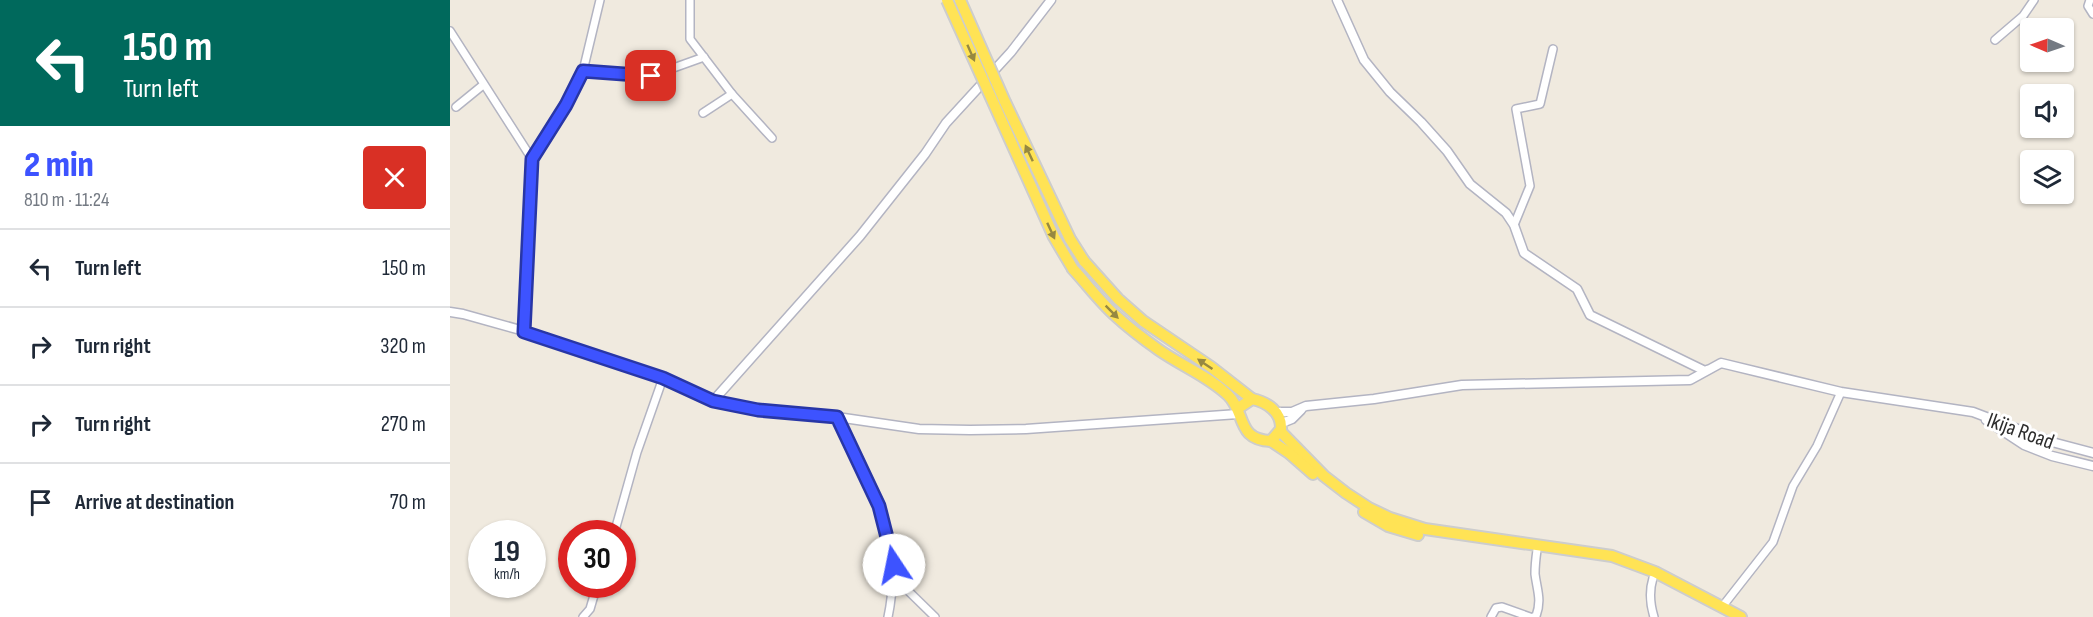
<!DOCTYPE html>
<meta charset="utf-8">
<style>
:root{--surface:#fff;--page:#f6f6f7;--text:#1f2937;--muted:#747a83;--line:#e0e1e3;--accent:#3d53ff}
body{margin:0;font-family:"Sofia Sans Condensed",sans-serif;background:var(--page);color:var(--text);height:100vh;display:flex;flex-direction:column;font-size:22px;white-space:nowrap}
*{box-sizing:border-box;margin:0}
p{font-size:20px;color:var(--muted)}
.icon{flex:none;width:33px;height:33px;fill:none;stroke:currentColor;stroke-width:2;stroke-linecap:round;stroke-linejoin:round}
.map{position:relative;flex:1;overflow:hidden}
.side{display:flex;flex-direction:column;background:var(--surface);width:450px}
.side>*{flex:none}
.hud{background:#00695c;color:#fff;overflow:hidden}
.needle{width:39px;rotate:272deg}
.controls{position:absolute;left:1570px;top:18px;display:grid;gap:12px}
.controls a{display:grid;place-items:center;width:54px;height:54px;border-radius:6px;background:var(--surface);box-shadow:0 2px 4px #0004;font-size:30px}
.speed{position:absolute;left:18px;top:520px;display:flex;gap:12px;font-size:30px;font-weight:700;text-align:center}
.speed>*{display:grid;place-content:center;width:78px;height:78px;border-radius:50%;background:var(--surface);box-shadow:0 2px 4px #0004;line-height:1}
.speed small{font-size:15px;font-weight:400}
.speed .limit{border:9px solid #d22;background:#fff;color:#111}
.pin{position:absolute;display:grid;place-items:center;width:51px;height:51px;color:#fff;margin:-26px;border-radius:12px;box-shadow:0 3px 9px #0006}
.me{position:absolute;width:66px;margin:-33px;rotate:349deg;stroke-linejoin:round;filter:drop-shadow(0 0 4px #0008)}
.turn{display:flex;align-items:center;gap:21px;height:126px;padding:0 24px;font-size:27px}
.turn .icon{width:78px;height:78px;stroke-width:2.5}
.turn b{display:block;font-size:42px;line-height:51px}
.round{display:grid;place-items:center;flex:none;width:63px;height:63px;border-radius:6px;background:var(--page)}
.headline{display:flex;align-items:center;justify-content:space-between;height:102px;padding:0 24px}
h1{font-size:36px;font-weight:800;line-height:45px;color:var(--accent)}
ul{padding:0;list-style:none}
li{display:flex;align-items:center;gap:18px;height:78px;padding:0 24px;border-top:2px solid var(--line)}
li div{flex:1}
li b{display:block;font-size:22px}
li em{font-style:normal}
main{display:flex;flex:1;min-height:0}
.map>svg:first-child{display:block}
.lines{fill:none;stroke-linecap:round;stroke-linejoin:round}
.minor-casing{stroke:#b3b4c2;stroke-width:10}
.tertiary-casing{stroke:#b3b4c2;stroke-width:11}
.primary-casing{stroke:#cdcdcd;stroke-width:14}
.minor{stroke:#fff;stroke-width:7}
.tertiary{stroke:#fff;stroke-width:8}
.primary{stroke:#ffe355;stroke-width:10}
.primary-bridge-casing{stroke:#cdcdcd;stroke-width:14;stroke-linecap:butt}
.primary-bridge{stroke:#ffe355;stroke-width:10}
.oneway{fill:#968841}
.route-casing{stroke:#2836a6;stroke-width:15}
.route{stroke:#3d53ff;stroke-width:10}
.labels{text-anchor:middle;stroke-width:6;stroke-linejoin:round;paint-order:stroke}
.street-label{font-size:22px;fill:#2d2d2d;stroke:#fff}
</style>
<main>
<section class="side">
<div class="hud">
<div class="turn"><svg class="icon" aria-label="left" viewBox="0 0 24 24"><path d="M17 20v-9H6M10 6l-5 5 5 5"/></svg><div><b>150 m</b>Turn left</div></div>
</div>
<div class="headline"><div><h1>2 min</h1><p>810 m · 11:24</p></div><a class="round" style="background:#d93025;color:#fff"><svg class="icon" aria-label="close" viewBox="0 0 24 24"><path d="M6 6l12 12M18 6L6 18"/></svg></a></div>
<ul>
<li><svg class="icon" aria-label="left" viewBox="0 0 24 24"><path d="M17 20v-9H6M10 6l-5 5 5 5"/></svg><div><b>Turn left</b></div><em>150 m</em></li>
<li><svg class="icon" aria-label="right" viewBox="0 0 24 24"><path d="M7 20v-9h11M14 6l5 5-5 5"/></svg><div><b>Turn right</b></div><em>320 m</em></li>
<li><svg class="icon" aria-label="right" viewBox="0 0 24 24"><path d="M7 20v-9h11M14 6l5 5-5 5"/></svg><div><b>Turn right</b></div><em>270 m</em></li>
<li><svg class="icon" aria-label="arrive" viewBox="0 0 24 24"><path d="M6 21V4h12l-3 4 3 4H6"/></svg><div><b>Arrive at destination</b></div><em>70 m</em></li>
</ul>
</section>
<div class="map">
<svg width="1643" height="617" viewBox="0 0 1643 617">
<rect width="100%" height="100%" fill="#f0eadf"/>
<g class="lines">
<!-- minor casing -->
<g class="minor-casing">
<g id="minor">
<polyline points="240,0 240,39 282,94 322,138"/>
<polyline points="1640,0 1638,6 1643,14"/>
<polyline points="0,31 82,159 74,331"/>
<polyline points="1545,40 1573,16 1584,0"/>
<polyline points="133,71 201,76 254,57"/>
<polyline points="6,107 33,85"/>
<polyline points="253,113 282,94"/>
<polyline points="82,159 116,105 133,71 150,0"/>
<polyline points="1064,225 1080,186 1066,109 1090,104 1103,49"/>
<path d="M387 417C418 485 455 538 438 617"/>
<polyline points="164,534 187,452 213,378"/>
<polyline points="443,576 485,617"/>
<path d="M1203 578C1199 591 1200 604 1204 617"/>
<polyline points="1272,607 1323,542 1343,486 1367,446 1391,392"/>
<polyline points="133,617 140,609 147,585"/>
<polyline points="1041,617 1046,608 1052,607 1080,617"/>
<path d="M1083 617 1086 616C1092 600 1087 590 1085 574 1085 566 1086 557 1087 550"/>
</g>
</g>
<!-- tertiary casing -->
<g class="tertiary-casing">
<g id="tertiary">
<polyline points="887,0 914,60 940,92 971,122 997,151 1020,184 1056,213 1064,225 1074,253 1127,289 1140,315 1255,371 1257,370"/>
<polyline points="0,312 13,314 74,331 213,378 263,401 307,410 387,417 469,429 520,430 576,429 788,414"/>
<polyline points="263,401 410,236 475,154 496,123 561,52 601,0"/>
<polyline points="826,412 842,412 856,406 924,399 1012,385 1240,380 1271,363 1391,392 1523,412 1602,442 1643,453"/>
<polyline points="1536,420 1574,445 1602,456 1643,466"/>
<polyline points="832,423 842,419 851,410"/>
</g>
</g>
<!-- primary casing -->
<g class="primary-casing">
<g id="primary">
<polyline points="634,261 668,299 693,321 761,367 802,399"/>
<path d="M623 269C637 284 650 302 666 316 679 328 695 340 709 350 732 366 758 376 778 395 796 412 786 440 821 441L831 429C832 412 817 402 802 399L790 407 788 410"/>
<polyline points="830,431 874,476 896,493 919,508 940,518 975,529 1162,556 1205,572 1291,617"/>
<polyline points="821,441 839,453 863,474"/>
<polyline points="914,512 938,526 968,535"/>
</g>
</g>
<!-- minor -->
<use href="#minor" class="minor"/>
<!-- tertiary -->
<use href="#tertiary" class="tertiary"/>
<!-- primary -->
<use href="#primary" class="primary"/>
<!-- primary-bridge casing -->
<g class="primary-bridge-casing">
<g id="primary-bridge">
<polyline points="497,0 604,237 623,269"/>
<polyline points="510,0 555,102 620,239 634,261"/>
</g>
</g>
<!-- primary-bridge -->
<use href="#primary-bridge" class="primary-bridge"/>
</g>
<!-- one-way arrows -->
<defs><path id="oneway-solid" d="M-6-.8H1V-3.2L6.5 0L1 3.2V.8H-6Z" transform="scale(1.5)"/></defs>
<g class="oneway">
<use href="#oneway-solid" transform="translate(521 53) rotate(66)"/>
<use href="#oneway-solid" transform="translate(579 153) rotate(-115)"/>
<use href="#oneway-solid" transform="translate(601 231) rotate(65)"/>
<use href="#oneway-solid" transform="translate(662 312) rotate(45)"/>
<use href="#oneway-solid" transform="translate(755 364) rotate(-146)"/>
</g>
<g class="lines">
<!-- route casing -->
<g class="route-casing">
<polyline id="route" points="201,76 133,71 116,105 82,159 74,332 213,378 263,401 308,410 387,417 429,506 444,565"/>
</g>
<!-- route -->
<use href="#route" class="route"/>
</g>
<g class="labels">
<!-- street labels -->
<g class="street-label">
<text transform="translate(1571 430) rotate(20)" y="8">Ikija Road</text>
</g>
</g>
</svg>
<div class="controls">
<a><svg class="needle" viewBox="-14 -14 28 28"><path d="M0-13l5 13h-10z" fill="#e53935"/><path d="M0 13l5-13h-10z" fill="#747a83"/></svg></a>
<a><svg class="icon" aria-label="sound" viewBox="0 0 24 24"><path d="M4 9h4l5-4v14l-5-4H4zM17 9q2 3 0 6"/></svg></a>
<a><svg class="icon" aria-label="layers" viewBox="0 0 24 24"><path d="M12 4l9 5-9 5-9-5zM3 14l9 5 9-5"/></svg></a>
</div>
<div class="speed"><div>19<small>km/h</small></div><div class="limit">30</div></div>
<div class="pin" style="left:201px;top:76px;background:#d93025"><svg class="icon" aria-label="arrive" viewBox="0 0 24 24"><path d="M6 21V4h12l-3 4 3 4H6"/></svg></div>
<svg class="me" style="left:444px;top:565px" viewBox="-20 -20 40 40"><circle r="19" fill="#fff"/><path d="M0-13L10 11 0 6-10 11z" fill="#3d53ff"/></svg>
</div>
</main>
